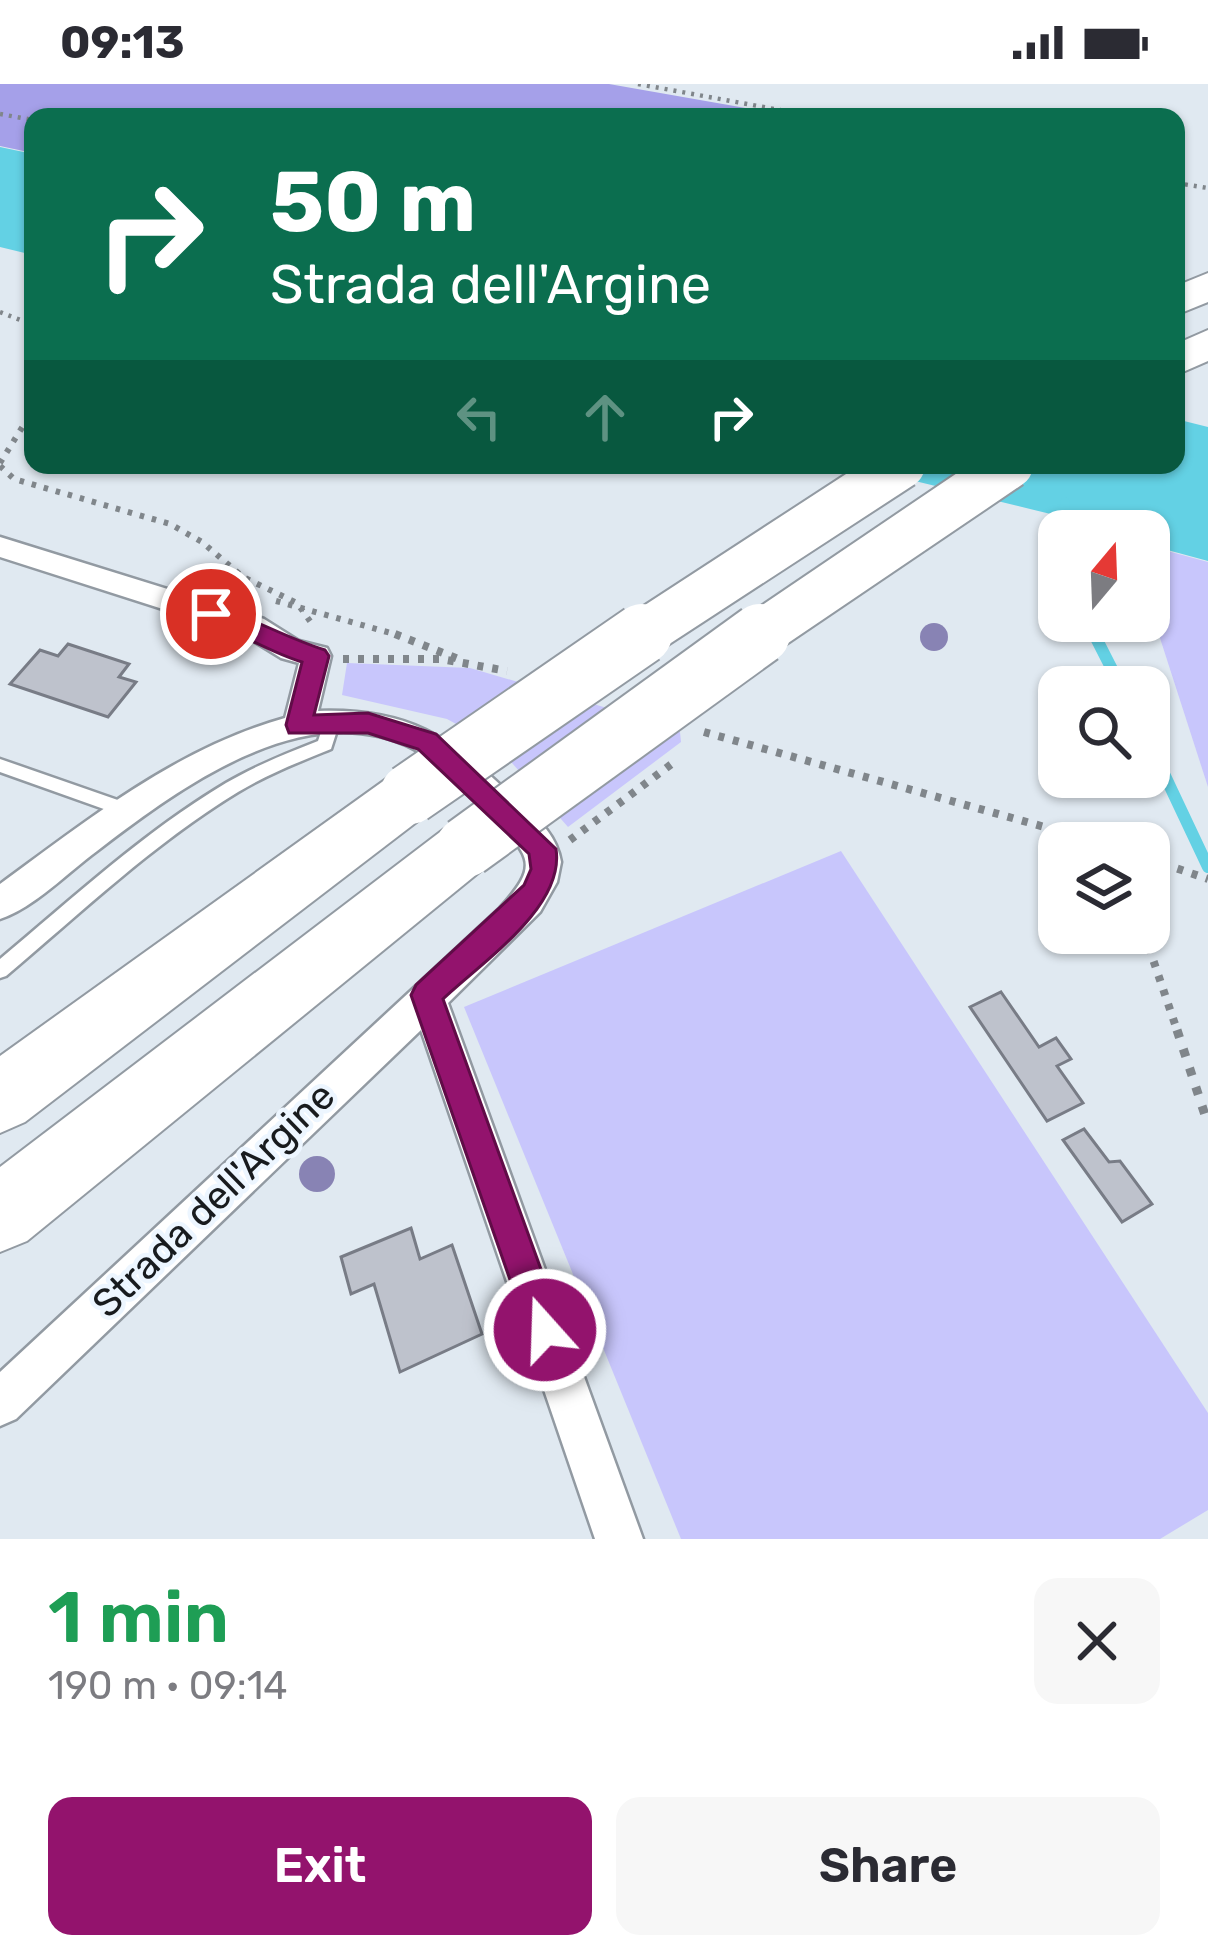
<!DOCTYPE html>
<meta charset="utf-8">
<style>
:root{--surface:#fff;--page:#f7f7f7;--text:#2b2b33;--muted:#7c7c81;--accent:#93136d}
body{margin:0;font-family:Rubik,sans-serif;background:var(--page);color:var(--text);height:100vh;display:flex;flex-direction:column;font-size:45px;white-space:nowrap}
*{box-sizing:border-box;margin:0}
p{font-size:39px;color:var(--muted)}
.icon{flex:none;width:66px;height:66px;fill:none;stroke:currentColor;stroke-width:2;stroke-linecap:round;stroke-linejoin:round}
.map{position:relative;height:1455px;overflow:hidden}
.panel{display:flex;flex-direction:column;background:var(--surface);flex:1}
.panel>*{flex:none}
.top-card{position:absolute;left:24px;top:24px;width:1161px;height:366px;border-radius:24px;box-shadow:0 3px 9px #0004;background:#0b6e4f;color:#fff;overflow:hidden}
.needle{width:78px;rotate:19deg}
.buttons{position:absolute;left:1038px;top:426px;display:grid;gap:24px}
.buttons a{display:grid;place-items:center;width:132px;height:132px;border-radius:24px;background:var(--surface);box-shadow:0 3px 9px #0004;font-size:60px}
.pin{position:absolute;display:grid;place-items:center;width:102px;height:102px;color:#fff;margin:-51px;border:6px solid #fff;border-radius:50%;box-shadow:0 3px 12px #0007}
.me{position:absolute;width:132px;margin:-66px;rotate:340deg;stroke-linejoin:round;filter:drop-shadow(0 0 9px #0008)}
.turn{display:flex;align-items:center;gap:42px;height:252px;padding:0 48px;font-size:54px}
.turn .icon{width:156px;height:156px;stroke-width:2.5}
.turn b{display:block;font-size:84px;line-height:102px}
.lanes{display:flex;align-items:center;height:114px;padding:0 48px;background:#0003;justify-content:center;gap:60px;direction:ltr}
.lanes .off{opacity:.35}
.round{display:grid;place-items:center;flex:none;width:126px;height:126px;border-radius:24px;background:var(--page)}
.summary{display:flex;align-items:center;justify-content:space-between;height:204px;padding:0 48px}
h1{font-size:72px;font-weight:600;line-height:90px;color:#1e9e55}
.action{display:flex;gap:24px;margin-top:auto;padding:24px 48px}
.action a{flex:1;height:138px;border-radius:24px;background:var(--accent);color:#fff;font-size:48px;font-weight:600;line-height:138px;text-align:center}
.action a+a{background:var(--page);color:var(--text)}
.status{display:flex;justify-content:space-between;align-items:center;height:84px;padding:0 60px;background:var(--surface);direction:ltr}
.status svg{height:33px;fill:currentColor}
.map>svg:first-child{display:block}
.green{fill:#c8c6fc}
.forest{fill:#a5a0e9}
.water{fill:#63d1e4}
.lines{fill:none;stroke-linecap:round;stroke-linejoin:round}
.stream-far1{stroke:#63d1e4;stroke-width:9}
.stream{stroke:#63d1e4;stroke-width:12}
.building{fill:#bec2cc;stroke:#787c86;stroke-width:3}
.service-casing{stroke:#929aa2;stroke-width:5}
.minor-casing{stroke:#929aa2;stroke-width:5}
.motorway-casing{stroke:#929aa2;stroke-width:4}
.path-far3{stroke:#80868b;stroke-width:4.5;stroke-dasharray:3 6;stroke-linecap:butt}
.path-far2{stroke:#80868b;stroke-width:6;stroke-dasharray:4.5 8;stroke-linecap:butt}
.path-far1{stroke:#80868b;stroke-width:8;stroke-dasharray:6 9;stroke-linecap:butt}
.path{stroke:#80868b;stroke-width:9;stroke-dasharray:8 12;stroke-linecap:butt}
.service{fill:#fff;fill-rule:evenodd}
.minor{fill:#fff;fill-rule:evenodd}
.motorway{fill:#fff;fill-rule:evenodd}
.motorway-bridge-far1-casing{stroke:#929aa2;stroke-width:50;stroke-linecap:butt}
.motorway-bridge-casing{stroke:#929aa2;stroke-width:64;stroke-linecap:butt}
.motorway-bridge-far1{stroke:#fff;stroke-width:46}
.motorway-bridge{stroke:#fff;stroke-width:60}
.tree{fill:#8883b4}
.route{fill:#93136d;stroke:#600c47;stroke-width:3}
.labels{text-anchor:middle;stroke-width:9;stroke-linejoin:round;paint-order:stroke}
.near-street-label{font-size:39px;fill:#181b1e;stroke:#edf6ff}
</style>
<div class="status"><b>09:13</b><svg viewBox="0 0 49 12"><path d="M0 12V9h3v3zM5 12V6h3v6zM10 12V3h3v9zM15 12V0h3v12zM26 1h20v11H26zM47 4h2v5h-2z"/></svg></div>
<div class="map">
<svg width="1208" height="1455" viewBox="0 0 1208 1455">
<rect width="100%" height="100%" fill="#e0e9f1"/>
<!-- green -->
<g class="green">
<polygon points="1149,462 1208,478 1208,703 1149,520"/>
<polygon points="347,579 470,584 665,641 680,648 681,658 568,743 498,663 447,635 342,611"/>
<polygon points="841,767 1208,1329 1208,1426 1160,1455 681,1455 464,923"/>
</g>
<!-- forest -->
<polygon class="forest" points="0,0 609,0 797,33 33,33 33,69 0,62"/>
<!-- water -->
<g class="water">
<polygon points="0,63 33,70 33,171 0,163"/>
<polygon points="1176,335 1208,343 1208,477 1149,461 1149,447 1096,447 1063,433 849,381 1176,381"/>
</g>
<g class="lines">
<!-- stream-far1 -->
<g class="stream-far1">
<polyline points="1064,447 1065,418"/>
<polyline points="1087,537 1095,553"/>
</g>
<!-- stream -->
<g class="stream">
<polyline points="1094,550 1121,603"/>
<polyline points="1149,658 1208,783"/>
</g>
</g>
<!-- building -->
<g class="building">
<polygon points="68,560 129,580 119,593 136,598 108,633 10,600 40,566 58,572"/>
<polygon points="1001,908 1039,963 1056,954 1071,975 1057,982 1083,1019 1047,1037 970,923"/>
<polygon points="1084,1045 1109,1078 1120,1077 1152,1120 1122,1138 1063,1056"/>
<polygon points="411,1144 420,1175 452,1161 482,1250 400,1288 374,1200 351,1210 341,1173"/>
</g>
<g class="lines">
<!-- service casing -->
<g class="service-casing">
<g id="service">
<path d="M331 634 339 640 331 665C299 678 268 690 238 708 154 759 82 828 6 892L0 894V875C73 814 144 748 226 699 255 682 287 669 318 657L325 636Z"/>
<polygon points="0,675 135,722 137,727 135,732 129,734 0,688"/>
</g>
</g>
<!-- minor casing -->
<g class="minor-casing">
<path id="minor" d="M0 453 264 535 299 557 327 564 331 572 318 627C408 624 450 652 513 713 535 733 556 748 561 778L557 798 540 828 448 919 643 1455H595L421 946 16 1335 0 1342V1288L500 824C538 782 532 774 495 736 470 712 443 680 412 664 304 611 179 704 97 767 67 789 35 823 0 835V800C89 735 177 664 285 634L299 579 281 574 244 551 0 473Z"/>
</g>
<!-- motorway casing -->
<g class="motorway-casing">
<g id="motorway">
<polygon points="1208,189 1208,218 1176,231 1176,202"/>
<polygon points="1208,246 1208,277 1176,291 1176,260"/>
<polygon points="410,686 431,693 440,710 431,727 25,1038 0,1049 0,972 389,693"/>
<polygon points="466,737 488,745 497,763 488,781 27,1157 0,1168 0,1083 444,745"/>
</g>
</g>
<!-- path-far3 -->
<g class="path-far3">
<polyline points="638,0 818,33"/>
<polyline points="0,30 33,36"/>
<polyline points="1176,99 1208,104"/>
<polyline points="0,228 33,241"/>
</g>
<!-- path-far2 -->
<g class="path-far2">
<polyline points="0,379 33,326"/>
<polyline points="0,382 14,395 170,440 202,458 243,493 297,519 312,540"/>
<polyline points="276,517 405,553"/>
</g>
<!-- path-far1 -->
<g class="path-far1">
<polyline points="395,550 461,576"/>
<polyline points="343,575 441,575 507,587"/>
<polyline points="704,648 1102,759"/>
<polyline points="570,756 673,679"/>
<polyline points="1149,775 1208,795"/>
<polyline points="1144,849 1178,949"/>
</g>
<!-- path -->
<polyline class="path" points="1177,946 1208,1040"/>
<!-- service -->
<use href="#service" class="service"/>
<!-- minor -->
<use href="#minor" class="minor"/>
<!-- motorway -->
<use href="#motorway" class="motorway"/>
<!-- motorway-bridge-far1 casing -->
<g class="motorway-bridge-far1-casing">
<g id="motorway-bridge-far1">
<polyline points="638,553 902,381"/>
<polyline points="756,553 1010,381"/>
</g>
</g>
<!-- motorway-bridge casing -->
<g class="motorway-bridge-casing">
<g id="motorway-bridge">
<polyline points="410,710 642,550"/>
<polyline points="466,763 760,550"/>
</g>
</g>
<!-- motorway-bridge-far1 -->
<use href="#motorway-bridge-far1" class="motorway-bridge-far1"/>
<!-- motorway-bridge -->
<use href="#motorway-bridge" class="motorway-bridge"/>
</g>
<!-- trees -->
<g class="tree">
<circle cx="934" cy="553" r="14"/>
<circle cx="317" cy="1090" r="18"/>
</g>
<!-- route -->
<path class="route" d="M211 521C251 533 286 554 325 566L329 572 314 631 368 629 436 650 556 765C565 823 482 878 443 915L563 1246 558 1259 545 1264 532 1259 411 911 416 901 524 801 531 785 529 770 418 665 368 649H289L286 641 302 578C268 568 238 547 203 536L199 530Z"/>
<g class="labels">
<!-- near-street labels -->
<g class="near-street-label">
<text transform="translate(213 1115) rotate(-44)" y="14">Strada dell'Argine</text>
</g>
</g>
</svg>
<div class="buttons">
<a><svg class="needle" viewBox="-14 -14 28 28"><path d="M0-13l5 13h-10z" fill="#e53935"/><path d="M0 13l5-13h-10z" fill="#7c7c81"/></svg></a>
<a><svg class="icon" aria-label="search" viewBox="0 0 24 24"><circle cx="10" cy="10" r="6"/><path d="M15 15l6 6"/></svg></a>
<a><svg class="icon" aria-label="layers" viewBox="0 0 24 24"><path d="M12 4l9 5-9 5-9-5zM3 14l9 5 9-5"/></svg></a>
</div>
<div class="pin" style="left:211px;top:530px;background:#d93025"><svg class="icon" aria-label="arrive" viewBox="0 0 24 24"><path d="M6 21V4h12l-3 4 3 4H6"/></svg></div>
<svg class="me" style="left:545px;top:1246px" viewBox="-20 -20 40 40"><circle r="17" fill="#93136d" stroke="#fff" stroke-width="3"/><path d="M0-11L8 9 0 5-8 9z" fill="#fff"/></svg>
<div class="top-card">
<div class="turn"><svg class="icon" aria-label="right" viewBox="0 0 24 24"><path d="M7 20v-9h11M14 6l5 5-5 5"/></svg><div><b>50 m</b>Strada dell'Argine</div></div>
<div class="lanes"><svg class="icon off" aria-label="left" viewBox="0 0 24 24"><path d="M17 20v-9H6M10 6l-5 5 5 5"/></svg><svg class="icon off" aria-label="ahead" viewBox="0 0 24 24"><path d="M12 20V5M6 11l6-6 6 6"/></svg><svg class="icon" aria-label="right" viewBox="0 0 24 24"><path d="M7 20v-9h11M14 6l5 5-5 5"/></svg></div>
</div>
</div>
<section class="panel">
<div class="summary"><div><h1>1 min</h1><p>190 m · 09:14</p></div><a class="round"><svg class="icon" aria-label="close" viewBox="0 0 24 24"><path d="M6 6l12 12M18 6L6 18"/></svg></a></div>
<div class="action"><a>Exit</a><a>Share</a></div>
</section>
